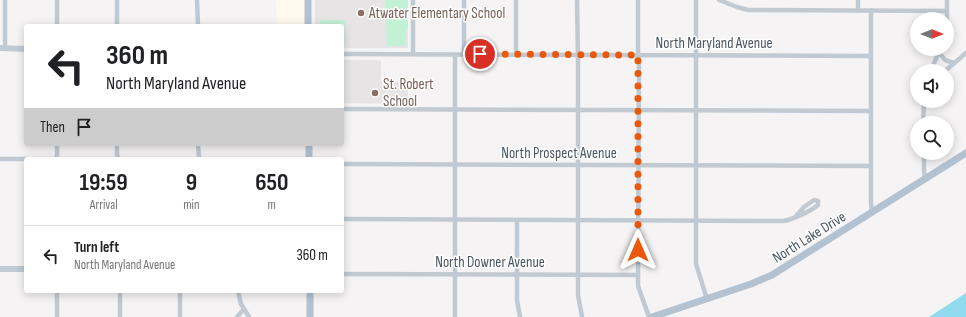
<!DOCTYPE html>
<style>
:root{--surface:#fff;--page:#f6f6f6;--text:#202124;--muted:#757577;--line:#e0e0e0}
body{margin:0;font-family:"Sofia Sans Condensed",sans-serif;background:var(--page);color:var(--text);height:100vh;display:flex;flex-direction:column;font-size:15px;white-space:nowrap}
*{box-sizing:border-box;margin:0}
p{font-size:13px;color:var(--muted)}
.icon{flex:none;width:22px;height:22px;fill:none;stroke:currentColor;stroke-width:2;stroke-linecap:round;stroke-linejoin:round}
.map{position:relative;flex:1;overflow:hidden}
.details{position:absolute;left:24px;top:157px;width:320px;height:136px;display:flex;flex-direction:column;background:var(--surface);border-radius:4px;box-shadow:0 2px 10px #0003}
.details>*{flex:none}
.banner{position:absolute;left:24px;top:24px;width:320px;height:122px;border-radius:4px;box-shadow:0 2px 10px #0003;background:#fff;color:var(--text);overflow:hidden}
.needle{width:26px;rotate:90deg}
.tools{position:absolute;left:910px;top:12px;display:grid;gap:8px}
.tools a{display:grid;place-items:center;width:44px;height:44px;border-radius:50%;background:var(--surface);box-shadow:0 2px 10px #0003;font-size:20px}
.pin{position:absolute;display:grid;place-items:center;width:34px;height:34px;color:#fff;margin:-17px;border:2px solid #fff;border-radius:50%;box-shadow:0 1px 4px #0007}
.me{position:absolute;width:44px;margin:-22px;rotate:0deg;stroke-linejoin:round;filter:drop-shadow(0 0 3px #0008)}
.turn{display:flex;align-items:center;gap:14px;height:84px;padding:0 16px;font-size:18px}
.turn .icon{width:52px;height:52px;stroke-width:2.5}
.turn b{display:block;font-size:28px;line-height:34px}
.then{display:flex;align-items:center;height:38px;padding:0 16px;background:#0003;gap:8px;font-size:15px}
.eta{display:flex;justify-content:space-evenly;align-items:center;height:68px;text-align:center}
.eta b{font-size:24px;font-weight:700;line-height:28px}
ul{padding:0;list-style:none}
li{display:flex;align-items:center;gap:12px;height:60px;padding:0 16px;border-top:1px solid var(--line)}
li div{flex:1}
li b{display:block;font-size:15px}
li em{font-style:normal}
.map>svg:first-child{display:block}
.commercial{fill:#fdf9ef}
.education{fill:#e6e4e5}
.green{fill:#c3f1d5}
.water{fill:#90daee}
.lines{fill:none;stroke-linecap:round;stroke-linejoin:round}
.street{stroke:#c1cad2;stroke-width:4.5}
.secondary{stroke:#c1cbd6;stroke-width:6}
.primary{stroke:#b3c2d1;stroke-width:7}
.route{stroke:#ea580c;stroke-width:7;stroke-dasharray:0 12.6}
.education-dot{fill:#8d6e63;stroke:#fff;stroke-width:1.5}
.labels{text-anchor:middle;stroke-width:3;stroke-linejoin:round;paint-order:stroke}
.education-label{font-size:15px;fill:#785e54;stroke:#fff;text-anchor:start}
.street-label{font-size:15px;fill:#4a5661;stroke:#fff}
</style>
<div class="map">
<svg width="966" height="317" viewBox="0 0 966 317">
<rect width="100%" height="100%" fill="#f5f3f3"/>
<!-- commercial -->
<polygon class="commercial" points="276,0 308,0 308,26 284,26 283,24 277,24"/>
<!-- education -->
<g class="education">
<polygon points="315,0 408,0 408,48 342,48 342,26 315,26"/>
<polygon points="342,60 381,60 381,81 408,82 408,104 342,103"/>
</g>
<!-- green -->
<g class="green">
<polygon points="385,0 408,0 408,29 406,29 406,46 387,46"/>
<polygon points="320,20 345,20 345,43 342,45 342,26 320,26"/>
</g>
<!-- water -->
<polygon class="water" points="966,293 966,317 929,317"/>
<g class="lines">
<!-- street -->
<g class="street">
<polyline points="5,0 5,48"/>
<polyline points="197,0 198,26"/>
<polyline points="464,0 464,54"/>
<polyline points="516,0 516,55"/>
<polyline points="577,0 578,60 578,295 582,317"/>
<polyline points="638,0 638,50 639,61 638,286 649,317"/>
<polyline points="696,0 696,264 707,299"/>
<polyline points="719,0 737,7 748,10 947,11"/>
<polyline points="858,0 858,10"/>
<polyline points="871,10 871,204 872,212"/>
<polyline points="947,22 947,0"/>
<polyline points="57,26 57,0"/>
<polyline points="117,26 117,0"/>
<polyline points="939,52 945,60 954,63"/>
<polyline points="342,54 871,56"/>
<polyline points="413,54 413,0"/>
<polyline points="455,55 455,317"/>
<polyline points="931,71 940,49"/>
<polyline points="945,71 966,53"/>
<polyline points="342,109 871,111"/>
<polyline points="923,123 924,101"/>
<polyline points="57,144 57,159"/>
<polyline points="117,144 117,155 119,159"/>
<polyline points="198,144 199,159"/>
<polyline points="924,153 924,171 925,178"/>
<polyline points="0,159 26,159"/>
<polyline points="342,164 871,166"/>
<path d="M342 219 783 221C792 220 811 211 818 205V201L814 200 804 207 796 216"/>
<polyline points="517,220 517,300 520,317"/>
<polyline points="342,274 638,275"/>
<polyline points="57,291 57,317"/>
<polyline points="180,291 180,317"/>
<polyline points="238,291 241,304 249,317"/>
<polyline points="120,317 120,291"/>
<polyline points="237,317 244,309"/>
</g>
<!-- secondary -->
<g class="secondary">
<polyline points="0,48 26,49"/>
<polyline points="0,269 26,269"/>
</g>
<!-- primary -->
<g class="primary">
<polyline points="308,0 308,26"/>
<polyline points="309,144 309,159"/>
<polyline points="310,291 310,317"/>
<polyline points="652,317 751,284 772,275 966,153"/>
</g>
</g>
<g class="lines">
<!-- route -->
<polyline class="route" points="480,54 638,55 638,250"/>
</g>
<!-- markers -->
<g class="education-dot">
<circle cx="361" cy="13" r="4"/>
<circle cx="375" cy="93" r="4"/>
</g>
<g class="labels">
<!-- education labels -->
<g class="education-label">
<text x="369" y="18">Atwater Elementary School</text>
<text x="383" y="89">St. Robert<tspan x="383" dy="17">School</tspan></text>
</g>
<!-- street labels -->
<g class="street-label">
<text x="714" y="48">North Maryland Avenue</text>
<text x="559" y="158">North Prospect Avenue</text>
<text transform="translate(809 237) rotate(-32)" y="5">North Lake Drive</text>
<text x="490" y="267">North Downer Avenue</text>
</g>
</g>
</svg>
<div class="tools">
<a><svg class="needle" viewBox="-14 -14 28 28"><path d="M0-13l5 13h-10z" fill="#e53935"/><path d="M0 13l5-13h-10z" fill="#757577"/></svg></a>
<a><svg class="icon" aria-label="sound" viewBox="0 0 24 24"><path d="M4 9h4l5-4v14l-5-4H4zM17 9q2 3 0 6"/></svg></a>
<a><svg class="icon" aria-label="search" viewBox="0 0 24 24"><circle cx="10" cy="10" r="6"/><path d="M15 15l6 6"/></svg></a>
</div>
<div class="pin" style="left:480px;top:54px;background:#d93025"><svg class="icon" aria-label="arrive" viewBox="0 0 24 24"><path d="M6 21V4h12l-3 4 3 4H6"/></svg></div>
<svg class="me" style="left:638px;top:250px" viewBox="-20 -20 40 40"><path d="M0-17L14 15 0 8-14 15z" fill="#ea580c" stroke="#fff" stroke-width="4"/></svg>
<div class="banner">
<div class="turn"><svg class="icon" aria-label="left" viewBox="0 0 24 24"><path d="M17 20v-9H6M10 6l-5 5 5 5"/></svg><div><b>360 m</b>North Maryland Avenue</div></div>
<div class="then">Then<svg class="icon" aria-label="arrive" viewBox="0 0 24 24"><path d="M6 21V4h12l-3 4 3 4H6"/></svg></div>
</div>
<section class="details">
<div class="eta">
<div><b>19:59</b><p>Arrival</p></div>
<div><b>9</b><p>min</p></div>
<div><b>650</b><p>m</p></div>
</div>
<ul>
<li><svg class="icon" aria-label="left" viewBox="0 0 24 24"><path d="M17 20v-9H6M10 6l-5 5 5 5"/></svg><div><b>Turn left</b><p>North Maryland Avenue</p></div><em>360 m</em></li>
</ul>
</section>
</div>
